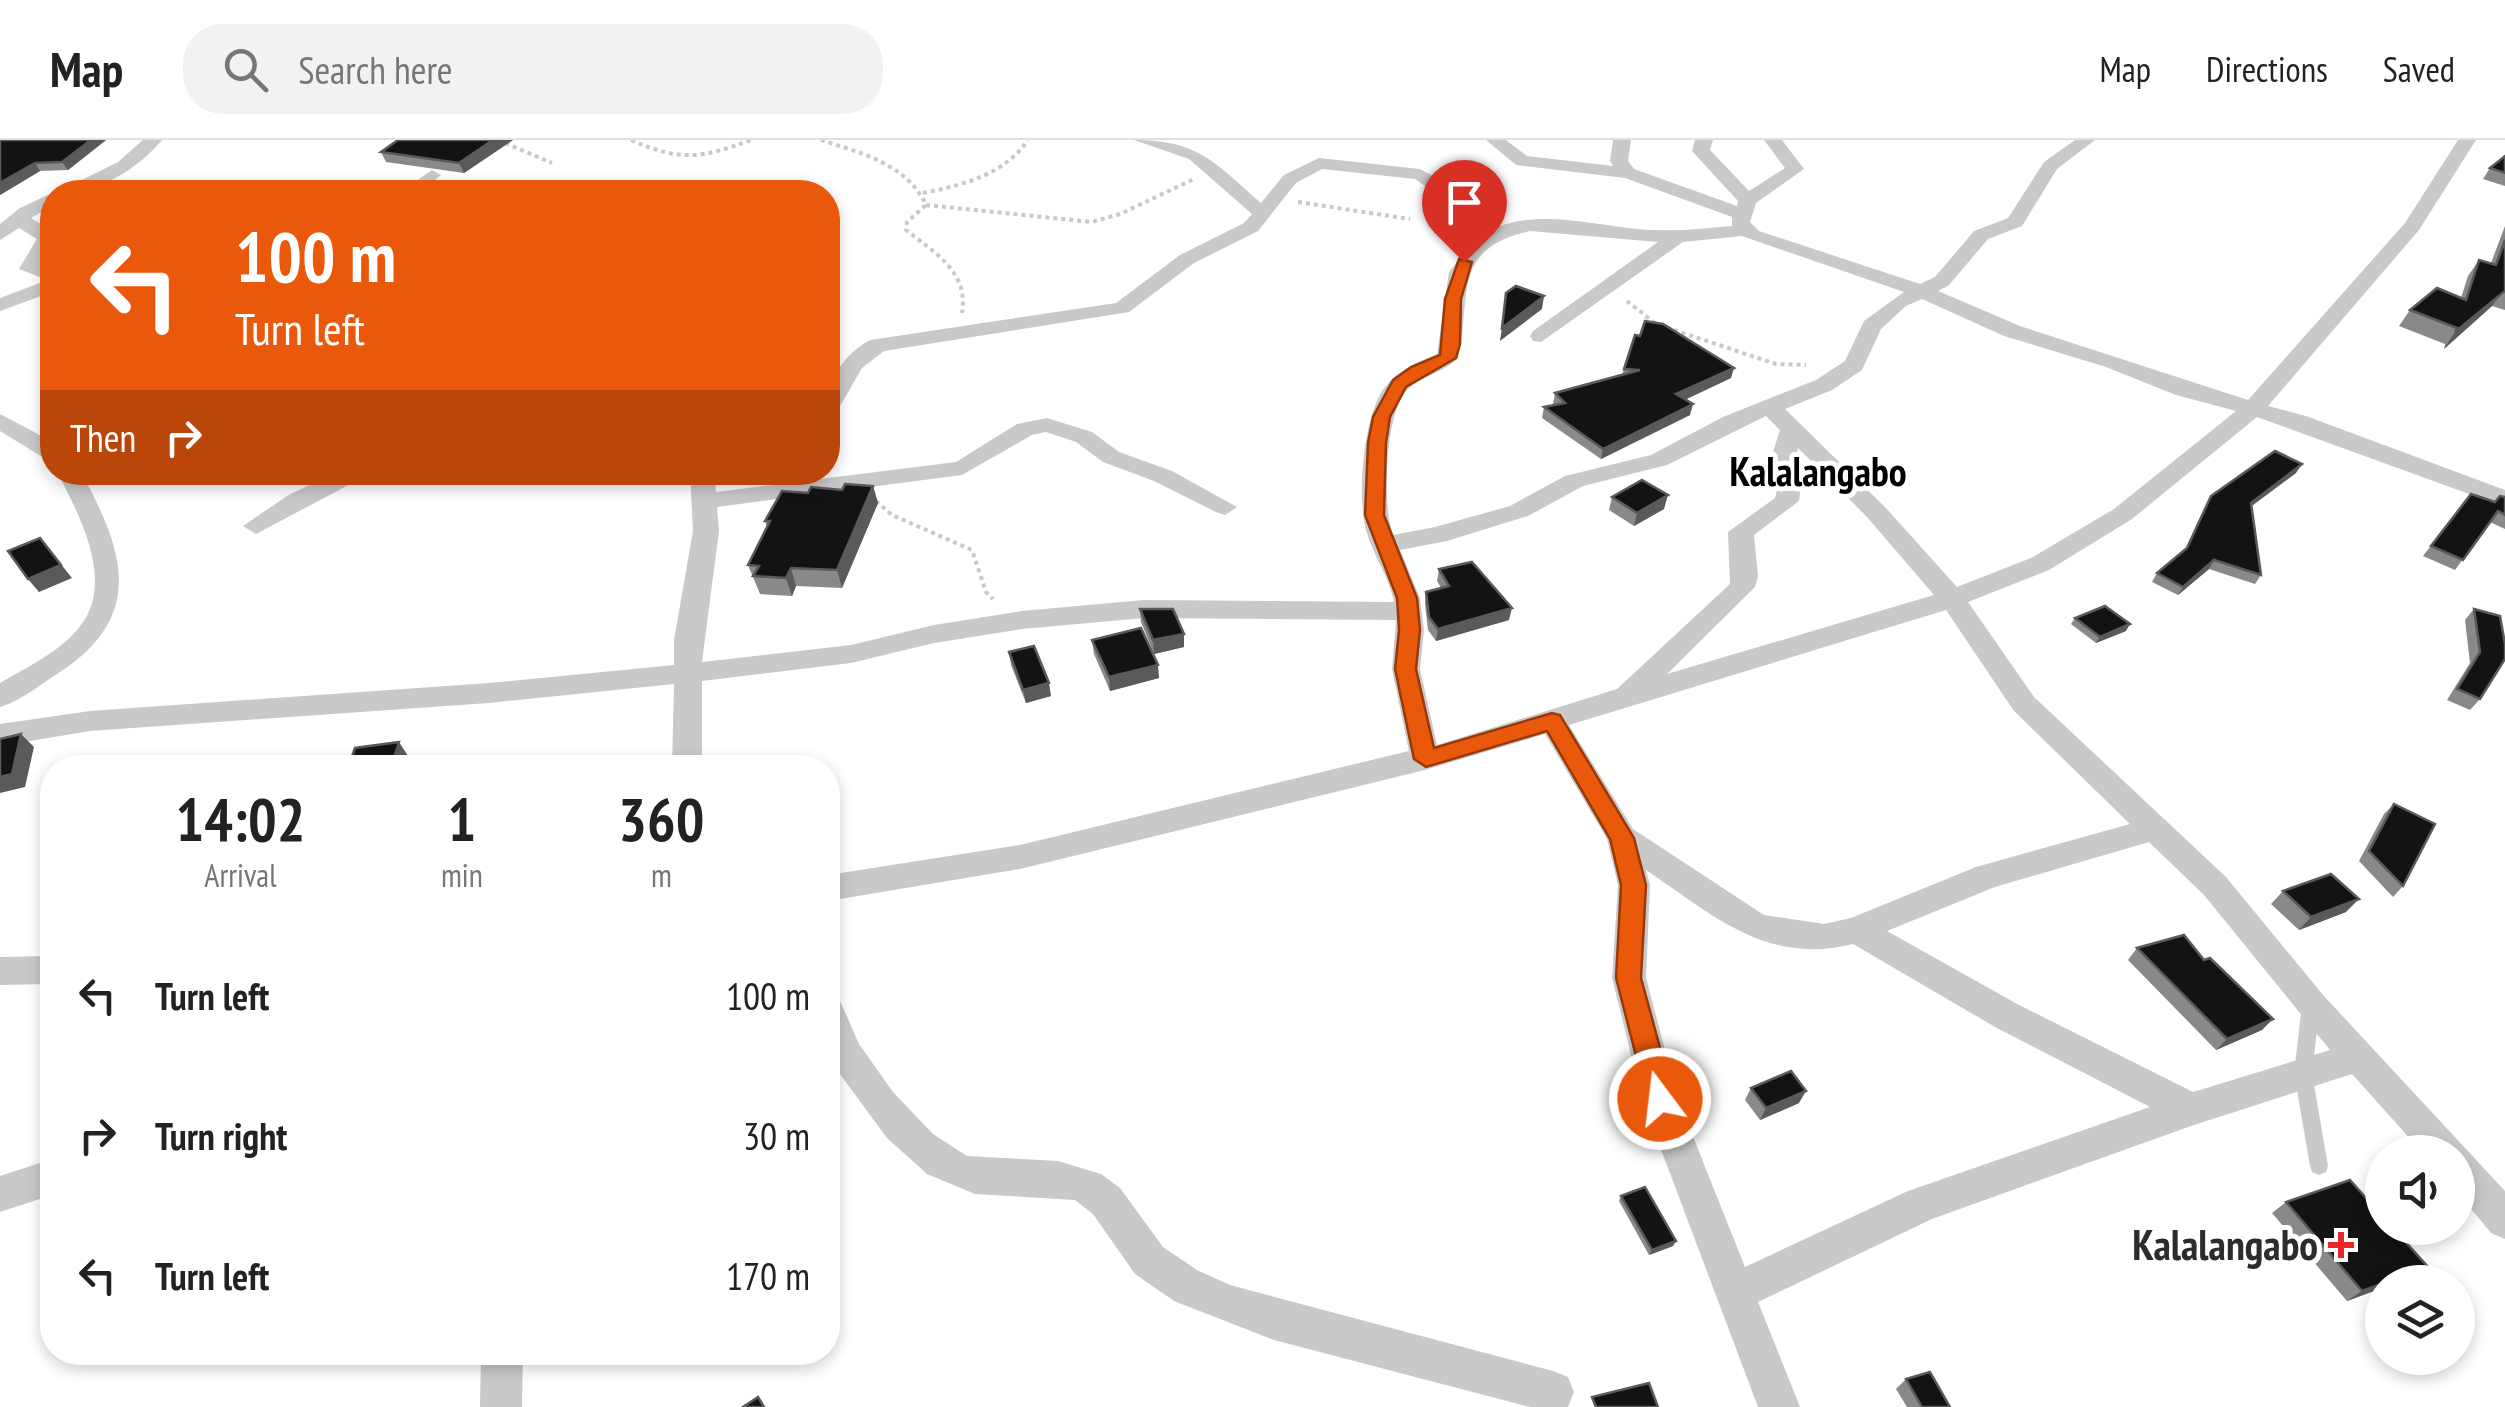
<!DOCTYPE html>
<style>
:root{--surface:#fff;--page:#f2f2f2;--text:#222;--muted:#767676;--line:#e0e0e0}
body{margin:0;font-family:"PT Sans Narrow",sans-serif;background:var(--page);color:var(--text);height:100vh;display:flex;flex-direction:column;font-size:38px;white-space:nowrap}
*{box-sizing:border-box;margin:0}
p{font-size:32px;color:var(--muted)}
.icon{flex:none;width:55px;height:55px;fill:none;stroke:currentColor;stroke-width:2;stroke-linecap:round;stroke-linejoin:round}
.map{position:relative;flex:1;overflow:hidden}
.panel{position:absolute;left:40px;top:615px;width:800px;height:610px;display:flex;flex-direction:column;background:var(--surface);border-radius:40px;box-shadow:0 5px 15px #0003}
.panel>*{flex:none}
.guide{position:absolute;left:40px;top:40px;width:800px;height:305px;border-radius:40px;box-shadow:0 5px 15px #0003;background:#ea580c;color:#fff;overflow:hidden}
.tools{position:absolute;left:2365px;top:995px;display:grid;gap:20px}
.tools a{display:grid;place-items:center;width:110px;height:110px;border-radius:50%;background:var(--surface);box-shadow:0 5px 15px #0003;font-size:50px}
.pin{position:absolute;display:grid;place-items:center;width:85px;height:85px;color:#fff;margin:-102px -42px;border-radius:50% 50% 50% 0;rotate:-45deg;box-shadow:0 0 10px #0007}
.pin .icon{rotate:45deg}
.me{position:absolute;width:110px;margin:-55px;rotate:345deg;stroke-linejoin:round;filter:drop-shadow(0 0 8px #0008)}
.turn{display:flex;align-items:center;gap:35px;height:210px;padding:0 30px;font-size:45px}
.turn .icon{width:130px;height:130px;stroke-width:2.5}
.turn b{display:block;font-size:70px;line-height:85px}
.then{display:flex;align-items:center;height:95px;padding:0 30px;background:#0003;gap:20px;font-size:38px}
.eta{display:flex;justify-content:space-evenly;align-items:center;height:170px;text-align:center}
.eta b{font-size:60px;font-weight:700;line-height:70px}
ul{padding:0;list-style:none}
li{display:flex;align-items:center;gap:30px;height:140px;padding:0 30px}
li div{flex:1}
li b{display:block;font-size:38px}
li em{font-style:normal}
header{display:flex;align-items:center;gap:60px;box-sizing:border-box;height:140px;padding:0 50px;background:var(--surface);border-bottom:2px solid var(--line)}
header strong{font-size:48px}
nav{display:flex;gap:55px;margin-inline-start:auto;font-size:35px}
.search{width:700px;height:90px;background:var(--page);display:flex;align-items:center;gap:25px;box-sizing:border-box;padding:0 35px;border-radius:40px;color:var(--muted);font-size:38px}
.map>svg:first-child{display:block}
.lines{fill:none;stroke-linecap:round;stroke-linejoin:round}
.path{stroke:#c9c9c9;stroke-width:4;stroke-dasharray:4 4;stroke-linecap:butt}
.service{fill:#c9c9c9;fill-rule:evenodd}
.minor{fill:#c9c9c9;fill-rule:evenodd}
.wall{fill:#898989}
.shaded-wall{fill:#5a5a5a}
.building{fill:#131313;stroke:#5a5a5a;stroke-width:2.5}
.route{fill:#ea580c;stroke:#983908;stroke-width:2.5}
.poi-dot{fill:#eb2527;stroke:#fff;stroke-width:4}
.labels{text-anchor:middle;stroke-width:10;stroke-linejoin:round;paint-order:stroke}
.quarter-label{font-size:40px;font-weight:bold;fill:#000;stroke:#fff}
.near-poi-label{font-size:42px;font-weight:bold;fill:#2c2c2c;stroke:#fff;text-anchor:end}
</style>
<header>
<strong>Map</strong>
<div class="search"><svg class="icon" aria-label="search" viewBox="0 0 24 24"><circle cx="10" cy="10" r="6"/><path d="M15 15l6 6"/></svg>Search here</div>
<nav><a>Map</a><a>Directions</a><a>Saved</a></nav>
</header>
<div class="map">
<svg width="2505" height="1267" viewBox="0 0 2505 1267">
<rect width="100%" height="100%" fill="#fff"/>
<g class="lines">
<!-- path -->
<g class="path">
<polyline points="498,0 552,23"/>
<path d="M631 0C681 22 702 18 751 0"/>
<path d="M821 0C861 13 907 24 926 65L907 82 906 90C935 113 969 132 962 173"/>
<path d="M923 53C963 45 1004 35 1028 0"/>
<polyline points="1298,62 1410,79"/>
<polyline points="926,65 1092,82 1120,74 1194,39"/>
<polyline points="1627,161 1656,184 1776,224 1806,225"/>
<polyline points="876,361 892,375 972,410 986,452 993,459"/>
</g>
<!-- service -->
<polygon class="service" points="2311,858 2317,860 2320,865 2312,933 2328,1026 2326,1032 2319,1035 2312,1032 2310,1026 2294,933 2302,865 2305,860"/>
<!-- minor -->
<g class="minor">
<path d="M143 0H162C137 30 97 54 58 52L118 22Z"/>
<path d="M1134 0C1199 0 1215 23 1261 63L1284 35 1319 18 1420 29 1446 43 1464 71 1489 91C1535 68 1589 84 1637 89 1669 92 1701 89 1732 86V77L1625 38 1516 25 1486 0H1506L1527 16 1613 26 1610 21 1613 0H1631L1628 21 1634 29 1737 66 1738 61 1692 11 1695 0H1713L1710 10 1749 51 1785 28 1764 0H1782L1804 29 1756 63 1750 82 1759 91 1920 144 1935 137 1974 91 2008 78 2044 22 2075 0H2095L2057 29 2022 86 1988 99 1949 145 1938 151 2020 186 2248 260 2405 83 2458 0H2476L2419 90 2268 266 2306 276 2505 350V367L2257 277 2132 379 2049 430 1968 462 2034 557 2226 737 2323 855 2505 1051V1099L2491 1093 2458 1053V1012H2422L2352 934 2191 986 1932 1079 1758 1162 1800 1267H1758L1642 959 1612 838 1618 745 1607 699 1545 594 1425 630 1020 729 828 761V735L1020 705 1409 611 1392 529 1396 480 1144 478 1022 489 934 503 851 523 702 541V628H672L674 544 489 563 90 591 0 606V584L90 571 489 543 674 525V500L693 391 690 332H714L716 352 956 322 1017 284 1047 278 1092 292 1119 312 1172 331 1237 367 1225 375 1216 372 1154 341 1103 322 1076 302 1046 292 1032 295 962 335 717 367 719 391 702 522 851 505 934 485 1022 471 1144 460 1394 462C1389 437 1373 415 1366 390 1357 356 1363 275 1385 247 1398 230 1418 222 1437 214L1449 132 1475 99 1450 79 1432 51 1415 39 1322 29 1296 43 1258 91 1194 123 1129 172 884 211 862 228 836 273 828 275C828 241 840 217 870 200L1116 163 1180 115 1244 83 1252 74 1189 19ZM1530 91 1658 102 1533 191 1530 196 1533 201 1541 202 1683 102 1742 96 1904 152 1864 181 1845 221 1816 240 1723 277 1651 315 1565 336 1510 366 1435 387 1393 395C1382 366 1385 275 1406 251 1421 235 1444 233 1458 218 1472 157 1450 108 1530 91ZM1922 159 2004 196 2106 227 2176 255 2236 271 2114 369 2031 418 1957 447 1885 367 1785 269 1832 250 1862 230 1881 189 1906 166ZM1766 276 1780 290 1772 315 1779 341 1775 358 1728 392 1730 444 1617 549 1437 605 1420 529 1424 490 1420 458 1400 410 1447 401 1528 376 1583 346 1667 325ZM1798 308 1867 377 1934 455 1667 534 1755 447 1758 436 1754 395 1799 361C1803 340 1794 324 1798 308ZM1946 470 2014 571 2130 684 1976 727 1851 778 1824 784 1764 775 1633 689 1569 585ZM2149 702 2204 755 2330 910 2193 952 2019 865 1887 791 1995 747ZM1646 730C1713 775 1767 826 1853 804L1995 887 2150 967 1908 1051 1745 1127 1678 959 1646 838 1650 745Z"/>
<polygon points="432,30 441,35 421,52 401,52"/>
<polygon points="52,53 52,66 31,78 52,91 52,106 41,126 52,129 52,152 0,171 0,158 48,140 19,129 37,99 19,88 0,100 0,84 20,68"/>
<polygon points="0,274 49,300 52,323 0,291"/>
<path d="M57 332H81C124 411 146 475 60 532 41 544 21 561 0 567V543C27 527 62 511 81 485 115 441 79 374 57 332Z"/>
<polygon points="339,332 373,332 256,394 243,386 290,354"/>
<polygon points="52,816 52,844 0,845 0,817"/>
<polygon points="828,857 840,861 859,904 893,952 933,994 967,1016 1058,1021 1101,1034 1120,1048 1163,1107 1197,1130 1230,1145 1553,1231 1568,1237 1574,1252 1568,1267 1530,1267 1274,1200 1174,1161 1135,1134 1093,1074 1075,1060 975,1054 927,1034 887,998 834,926 828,913"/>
<polygon points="52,1019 52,1055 0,1072 0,1036"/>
<polygon points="481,1212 523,1212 522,1267 480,1267"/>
</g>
</g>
<!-- wall -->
<g class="wall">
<polygon points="0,0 106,0 68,30 40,31 0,55"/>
<polygon points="398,0 513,0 464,33 386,22 381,12"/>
<polygon points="2505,16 2505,46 2483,39 2490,28"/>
<polygon points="2505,86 2505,170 2492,166 2444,209 2445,204 2399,186 2410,170 2461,158 2468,136 2479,120 2491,123"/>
<polygon points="1624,229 1731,238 1685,260 1690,275 1601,319 1542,278 1544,267 1554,265 1553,264 1555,253 1622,235"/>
<polygon points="2296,333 2251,366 2261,435 2255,444 2209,429 2178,455 2152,442 2157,433 2185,410 2211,356"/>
<polygon points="873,346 878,363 842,448 796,446 792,456 760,454 748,425 767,387 765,381 808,353"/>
<polygon points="2471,354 2495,362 2505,357 2505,389 2490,382 2455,430 2423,416"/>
<polygon points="1612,357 1664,369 1634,386 1609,370"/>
<polygon points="1439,429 1509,480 1436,501 1428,490 1425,464 1426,452 1441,448 1437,441"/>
<polygon points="1140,469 1184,507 1154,514 1141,482"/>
<polygon points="2474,469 2505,504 2480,559 2470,570 2447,560 2470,523 2465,480"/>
<polygon points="2075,478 2126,491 2096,503 2071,484"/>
<polygon points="1092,500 1159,538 1110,551 1094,514"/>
<polygon points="1009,512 1051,556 1026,563 1011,525"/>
<polygon points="2394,664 2403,746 2393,757 2359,721 2384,674"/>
<polygon points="2283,751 2346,772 2299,790 2271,764"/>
<polygon points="2137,808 2262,890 2216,910 2128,820"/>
<polygon points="1751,948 1799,963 1760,980 1745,960"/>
<polygon points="1621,1056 1673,1106 1649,1115 1619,1061"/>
<polygon points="2286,1062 2411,1137 2382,1142 2382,1148 2347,1161 2272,1073"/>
<polygon points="1906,1239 1950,1267 1907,1267 1896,1249"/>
</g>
<!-- shaded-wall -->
<g class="shaded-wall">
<polygon points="91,0 106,0 68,30 62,22"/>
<polygon points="493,0 513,0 464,33 459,23"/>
<polygon points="35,23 40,31 0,55 0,43"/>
<polygon points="2504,150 2492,166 2444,209 2455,192"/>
<polygon points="1544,156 1542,169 1500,201 1502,188"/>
<polygon points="1734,228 1731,238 1673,265 1676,254"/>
<polygon points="1693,264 1690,275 1601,319 1603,309"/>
<polygon points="2302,324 2296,333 2245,371 2251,363"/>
<polygon points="873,346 878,363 842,448 837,430"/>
<polygon points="1668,355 1664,369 1634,386 1637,373"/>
<polygon points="40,398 72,438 39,452 28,439"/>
<polygon points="2214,420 2209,429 2178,455 2183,447"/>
<polygon points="791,428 796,446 792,456 786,438"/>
<polygon points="1512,468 1509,480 1436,501 1438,489"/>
<polygon points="2130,484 2126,491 2096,503 2100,497"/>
<polygon points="1184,494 1184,507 1154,514 1153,500"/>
<polygon points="1158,525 1159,538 1110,551 1109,537"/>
<polygon points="1049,543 1051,556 1026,563 1023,550"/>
<polygon points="21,594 34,607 25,647 0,653 0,637"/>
<polygon points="399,602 408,616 404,628 391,628"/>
<polygon points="2359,759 2346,772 2299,790 2311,777"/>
<polygon points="2273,879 2262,890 2216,910 2227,899"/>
<polygon points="1806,951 1799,963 1760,980 1766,968"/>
<polygon points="1676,1101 1673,1106 1649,1115 1652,1110"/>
<polygon points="2428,1127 2411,1137 2397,1142 2385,1142"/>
<polygon points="2382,1144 2382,1148 2347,1161 2362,1151"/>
</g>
<!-- building -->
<g class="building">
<polygon points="0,0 91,0 62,22 35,23 0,43"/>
<polygon points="398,0 493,0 459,23 381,12"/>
<polygon points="2505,16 2505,33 2490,28"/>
<polygon points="2505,100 2505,151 2455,192 2457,188 2410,170 2437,148 2466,160 2479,120 2496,125"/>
<polygon points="1516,146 1544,156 1502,188 1506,153"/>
<polygon points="1645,181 1663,184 1734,228 1676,254 1693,264 1603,309 1544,267 1565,263 1555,253 1640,230 1624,229 1635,195 1640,196"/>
<polygon points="2275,311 2302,324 2251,363 2261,435 2214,420 2183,447 2157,433 2187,408 2211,356"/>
<polygon points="1642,340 1668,355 1637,373 1612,357"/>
<polygon points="845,344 873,346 837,430 791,428 786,438 753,436 759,426 748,425 770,381 765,381 782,351 808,353 811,347 842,350"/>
<polygon points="2471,354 2495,362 2500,356 2505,357 2505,375 2498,371 2463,420 2431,406"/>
<polygon points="40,398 61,425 28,439 8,411"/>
<polygon points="1472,422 1512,468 1438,489 1429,477 1426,452 1449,446 1439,429"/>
<polygon points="2105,466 2130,484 2100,497 2075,478"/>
<polygon points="1140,469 1173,469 1184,494 1153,500"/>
<polygon points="2474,469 2500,476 2505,504 2505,519 2480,559 2457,549 2480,512"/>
<polygon points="1141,488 1158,525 1109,537 1092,500"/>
<polygon points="1034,506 1049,543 1023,550 1009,512"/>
<polygon points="21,594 12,634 0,637 0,599"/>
<polygon points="399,602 391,628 348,628 355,608"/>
<polygon points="2394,664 2435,684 2403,746 2369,711"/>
<polygon points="2331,734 2359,759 2311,777 2283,751"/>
<polygon points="2184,795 2204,820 2210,818 2273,879 2227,899 2137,808"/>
<polygon points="1791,931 1806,951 1766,968 1751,948"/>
<polygon points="2350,1040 2382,1076 2382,1088 2393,1088 2428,1127 2362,1151 2286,1062"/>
<polygon points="1645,1047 1676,1101 1652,1110 1621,1056"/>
<polygon points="1930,1232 1950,1267 1922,1267 1906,1239"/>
<polygon points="1649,1243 1658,1267 1596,1267 1592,1257"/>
<polygon points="758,1257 764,1267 743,1267"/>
</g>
<!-- route -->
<polygon class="route" points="1459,119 1472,122 1461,159 1460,204 1456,218 1406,247 1390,277 1386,303 1384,375 1417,458 1420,490 1416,529 1434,608 1552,573 1560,575 1634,698 1646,745 1641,838 1674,959 1670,968 1660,972 1651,968 1647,959 1616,838 1621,745 1610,699 1547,591 1426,627 1414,619 1395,529 1399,490 1397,458 1365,375 1368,303 1373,277 1393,240 1411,227 1440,215 1445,159"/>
<!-- markers -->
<path class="poi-dot" d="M2336 1090h10v10h10v10h-10v10h-10v-10h-10v-10h10z"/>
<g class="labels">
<!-- quarter labels -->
<g class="quarter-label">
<text x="1818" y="346">Kalalangabo</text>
</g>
<!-- near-poi labels -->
<g class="near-poi-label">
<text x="2318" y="1120">Kalalangabo</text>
</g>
</g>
</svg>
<div class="tools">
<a><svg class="icon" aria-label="sound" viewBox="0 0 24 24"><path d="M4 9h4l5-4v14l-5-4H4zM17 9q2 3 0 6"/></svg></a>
<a><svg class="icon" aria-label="layers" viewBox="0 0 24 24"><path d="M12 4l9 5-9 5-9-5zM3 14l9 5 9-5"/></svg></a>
</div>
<div class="pin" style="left:1464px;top:122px;background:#d93025"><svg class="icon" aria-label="arrive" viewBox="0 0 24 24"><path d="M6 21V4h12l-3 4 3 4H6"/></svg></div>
<svg class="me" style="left:1660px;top:959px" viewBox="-20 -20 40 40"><circle r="17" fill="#ea580c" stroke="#fff" stroke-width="3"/><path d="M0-11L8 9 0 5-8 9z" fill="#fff"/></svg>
<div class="guide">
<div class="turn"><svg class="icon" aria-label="left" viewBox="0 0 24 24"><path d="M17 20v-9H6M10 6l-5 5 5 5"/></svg><div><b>100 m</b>Turn left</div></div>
<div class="then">Then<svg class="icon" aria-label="right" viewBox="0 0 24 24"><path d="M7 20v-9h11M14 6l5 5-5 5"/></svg></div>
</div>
<section class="panel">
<div class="eta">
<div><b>14:02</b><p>Arrival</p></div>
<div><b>1</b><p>min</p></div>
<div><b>360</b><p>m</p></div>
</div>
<ul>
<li><svg class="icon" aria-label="left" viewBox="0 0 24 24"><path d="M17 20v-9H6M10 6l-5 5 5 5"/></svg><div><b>Turn left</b></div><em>100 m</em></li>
<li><svg class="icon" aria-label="right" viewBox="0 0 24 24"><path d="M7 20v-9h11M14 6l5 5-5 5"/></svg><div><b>Turn right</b></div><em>30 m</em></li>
<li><svg class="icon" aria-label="left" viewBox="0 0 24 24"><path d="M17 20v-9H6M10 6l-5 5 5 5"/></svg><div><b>Turn left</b></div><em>170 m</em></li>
</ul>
</section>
</div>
